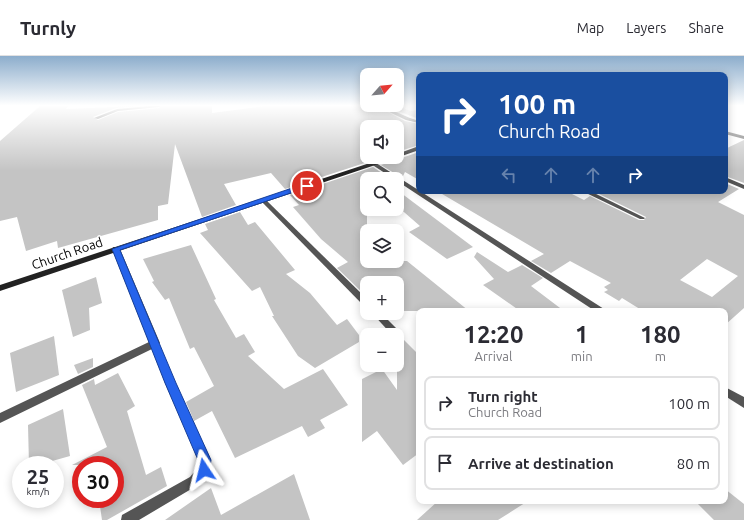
<!DOCTYPE html>
<meta charset="utf-8">
<style>
:root{--surface:#fff;--page:#f7f7f7;--text:#2b2b33;--muted:#7c7c81;--line:#e1e1e2}
body{margin:0;font-family:Ubuntu,sans-serif;background:var(--page);color:var(--text);height:100vh;display:flex;flex-direction:column;font-size:15px;white-space:nowrap}
*{box-sizing:border-box;margin:0}
p{font-size:13px;color:var(--muted)}
.icon{flex:none;width:22px;height:22px;fill:none;stroke:currentColor;stroke-width:2;stroke-linecap:round;stroke-linejoin:round}
.map{position:relative;flex:1;overflow:hidden}
.details{position:absolute;left:416px;top:252px;width:312px;height:196px;display:flex;flex-direction:column;background:var(--surface);border-radius:8px;box-shadow:0 2px 10px #0003}
.details>*{flex:none}
.guide{position:absolute;left:416px;top:16px;width:312px;height:122px;border-radius:8px;box-shadow:0 2px 10px #0003;background:#1a4fa0;color:#fff;overflow:hidden}
.needle{width:26px;rotate:63deg}
.fabs{position:absolute;left:360px;top:12px;display:grid;gap:8px}
.fabs a{display:grid;place-items:center;width:44px;height:44px;border-radius:8px;background:var(--surface);box-shadow:0 2px 10px #0003;font-size:20px}
.speed{position:absolute;left:12px;top:400px;display:flex;gap:8px;font-size:20px;font-weight:700;text-align:center}
.speed>*{display:grid;place-content:center;width:52px;height:52px;border-radius:50%;background:var(--surface);box-shadow:0 2px 10px #0003;line-height:1}
.speed small{font-size:10px;font-weight:400}
.speed .limit{border:6px solid #d22;background:#fff;color:#111}
.pin{position:absolute;display:grid;place-items:center;width:34px;height:34px;color:#fff;margin:-17px;border:2px solid #fff;border-radius:50%;box-shadow:0 1px 4px #0007}
.me{position:absolute;width:44px;margin:-22px;rotate:350deg;stroke-linejoin:round;filter:drop-shadow(0 0 3px #0008)}
.turn{display:flex;align-items:center;gap:14px;height:84px;padding:0 16px;font-size:18px}
.turn .icon{width:52px;height:52px;stroke-width:2.5}
.turn b{display:block;font-size:28px;line-height:34px}
.lanes{display:flex;align-items:center;height:38px;padding:0 16px;background:#0003;justify-content:center;gap:20px;direction:ltr}
.lanes .off{opacity:.35}
.eta{display:flex;justify-content:space-evenly;align-items:center;height:68px;text-align:center}
.eta b{font-size:24px;font-weight:600;line-height:28px}
ul{padding:0;list-style:none}
li{display:flex;align-items:center;gap:12px;height:54px;margin:0 8px 6px;padding:0 8px;border:2px solid var(--line);border-radius:8px}
li div{flex:1}
li b{display:block;font-size:15px}
li em{font-style:normal}
header{display:flex;align-items:center;gap:24px;box-sizing:border-box;height:56px;padding:0 20px;background:var(--surface);border-bottom:1px solid var(--line)}
header strong{font-size:19px}
nav{display:flex;gap:22px;margin-inline-start:auto;font-size:14px}
.map>svg:first-child{display:block}
.building{fill:#c4c4c4;fill-rule:evenodd}
.lines{fill:none;stroke-linecap:round;stroke-linejoin:round}
.street{fill:#555;fill-rule:evenodd}
.secondary{fill:#222;fill-rule:evenodd}
.route{fill:#2563eb;stroke:#184099}
.labels{text-anchor:middle;stroke-width:3;stroke-linejoin:round;paint-order:stroke}
.street-label{font-size:13px;fill:#000;stroke:#fff}
</style>
<header>
<strong>Turnly</strong>
<nav><a>Map</a><a>Layers</a><a>Share</a></nav>
</header>
<div class="map">
<svg width="744" height="464" viewBox="0 0 744 464">
<rect width="100%" height="100%" fill="#fff"/>
<!-- building -->
<g class="building">
<polygon points="40,50 68,50 66,53 137,50 116,52 93,61 98,64 118,56 159,52 162,50 212,50 212,57 265,50 376,50 405,65 419,68 419,89 397,96 397,71 367,71 367,101 383,101 285,133 271,117 224,128 236,149 202,161 175,88 168,148 158,150 158,164 58,192 57,185 26,195 17,161 0,165 0,85"/>
<polygon points="385,50 399,50 410,55 419,54 419,63"/>
<polygon points="744,84 744,127 725,120 725,93"/>
<polygon points="419,96 419,124 405,116 402,122 381,109"/>
<polygon points="373,111 391,123 367,123 367,153 384,153 371,158 367,156 367,205 407,205 469,255 397,255 397,227 367,227 367,241 337,212 348,206 321,183 293,151 299,149 290,139"/>
<path d="M725 127 739 133 718 146 744 159V252L725 269V255H643L622 242 619 245 604 236 608 234 604 231 611 227 570 205 551 217 531 205 544 198 437 135H566L584 144 590 140 639 164H644L646 161 597 137 600 135H725ZM707 203 738 220 712 241 680 224Z"/>
<polygon points="397,134 473,191 447,203 409,176 420,170 397,150"/>
<polygon points="240,156 248,169 255,166 295,214 286,218 310,237 337,269 347,263 359,279 359,286 315,312 298,300 272,260 274,260 260,231 252,235 200,177 208,174 205,168"/>
<polygon points="191,189 216,243 214,244 236,282 244,278 255,296 248,300 284,333 323,313 348,349 320,364 325,372 308,381 302,370 235,402 212,355 194,365 186,346 214,330 194,291 190,293 169,242 165,244 152,226 154,225 143,203"/>
<polygon points="477,196 508,216 522,209 543,222 531,230 564,255 520,255 483,229 494,223 474,201"/>
<polygon points="96,221 102,247 89,252 90,274 73,281 62,234"/>
<polygon points="54,280 59,319 16,336 10,297"/>
<polygon points="397,280 400,280 419,299 419,397 403,409 377,375 362,386 362,323 382,313 397,334"/>
<polygon points="93,302 93,311 78,318 74,309"/>
<polygon points="118,317 135,350 127,355 146,419 161,411 167,430 107,464 102,464 99,443 115,443 115,409 72,409 107,391 82,329 94,323 95,329"/>
<polygon points="63,353 70,400 38,409 29,409 28,369"/>
<polygon points="294,418 310,464 165,464 211,432 221,459"/>
<polygon points="725,433 744,448 744,464 714,464 695,445 725,445"/>
<polygon points="438,445 528,445 498,464 417,464"/>
</g>
<g class="lines">
<!-- street -->
<g class="street">
<polygon points="149,50 161,50 159,51 118,55 98,63 94,62 117,53"/>
<polygon points="377,50 382,50 410,62 419,65 419,67 406,64"/>
<polygon points="725,75 744,80 744,83 725,78"/>
<polygon points="373,105 604,253 605,255 595,255 397,125 397,123 394,123 371,108 370,107"/>
<polygon points="725,121 744,129 744,133 725,125"/>
<polygon points="582,135 590,135 645,162 644,163 640,163"/>
<polygon points="263,142 265,143 367,243 367,251 364,250 261,145 261,143"/>
<polygon points="113,191 116,191 120,193 160,287 159,288 175,327 211,404 210,414 208,418 198,429 139,464 121,464 122,459 190,421 198,411 199,404 165,327 152,293 0,367 0,357 149,286 112,193"/>
<polygon points="372,257 381,257 399,275 400,277 399,279 392,279"/>
<polygon points="725,331 744,341 744,352 725,340"/>
</g>
<!-- secondary -->
<polygon class="secondary" points="419,90 419,94 399,101 0,235 0,229 388,101 397,101 397,98"/>
</g>
<!-- sky -->
<linearGradient id="sky" x2="0" y2="1"><stop stop-color="#8cadcc"/><stop offset="0.43" stop-color="#fff"/><stop offset="1" stop-color="#fff" stop-opacity="0"/></linearGradient>
<rect width="744" height="115" fill="url(#sky)"/>
<!-- route -->
<polygon class="route" points="307,127 310,130 309,131 120,194 176,327 211,404 209,418 204,420 199,418 197,414 198,404 165,327 112,193"/>
<g class="labels">
<!-- street labels -->
<g class="street-label">
<text transform="translate(67 197) rotate(-19)" y="5">Church Road</text>
</g>
</g>
</svg>
<div class="fabs">
<a><svg class="needle" viewBox="-14 -14 28 28"><path d="M0-13l5 13h-10z" fill="#e53935"/><path d="M0 13l5-13h-10z" fill="#7c7c81"/></svg></a>
<a><svg class="icon" aria-label="sound" viewBox="0 0 24 24"><path d="M4 9h4l5-4v14l-5-4H4zM17 9q2 3 0 6"/></svg></a>
<a><svg class="icon" aria-label="search" viewBox="0 0 24 24"><circle cx="10" cy="10" r="6"/><path d="M15 15l6 6"/></svg></a>
<a><svg class="icon" aria-label="layers" viewBox="0 0 24 24"><path d="M12 4l9 5-9 5-9-5zM3 14l9 5 9-5"/></svg></a>
<a>+</a>
<a>−</a>
</div>
<div class="speed"><div>25<small>km/h</small></div><div class="limit">30</div></div>
<div class="pin" style="left:307px;top:130px;background:#d93025"><svg class="icon" aria-label="arrive" viewBox="0 0 24 24"><path d="M6 21V4h12l-3 4 3 4H6"/></svg></div>
<svg class="me" style="left:204px;top:414px" viewBox="-20 -20 40 40"><path d="M0-17L14 15 0 8-14 15z" fill="#2563eb" stroke="#fff" stroke-width="4"/></svg>
<div class="guide">
<div class="turn"><svg class="icon" aria-label="right" viewBox="0 0 24 24"><path d="M7 20v-9h11M14 6l5 5-5 5"/></svg><div><b>100 m</b>Church Road</div></div>
<div class="lanes"><svg class="icon off" aria-label="left" viewBox="0 0 24 24"><path d="M17 20v-9H6M10 6l-5 5 5 5"/></svg><svg class="icon off" aria-label="ahead" viewBox="0 0 24 24"><path d="M12 20V5M6 11l6-6 6 6"/></svg><svg class="icon off" aria-label="ahead" viewBox="0 0 24 24"><path d="M12 20V5M6 11l6-6 6 6"/></svg><svg class="icon" aria-label="right" viewBox="0 0 24 24"><path d="M7 20v-9h11M14 6l5 5-5 5"/></svg></div>
</div>
<section class="details">
<div class="eta">
<div><b>12:20</b><p>Arrival</p></div>
<div><b>1</b><p>min</p></div>
<div><b>180</b><p>m</p></div>
</div>
<ul>
<li><svg class="icon" aria-label="right" viewBox="0 0 24 24"><path d="M7 20v-9h11M14 6l5 5-5 5"/></svg><div><b>Turn right</b><p>Church Road</p></div><em>100 m</em></li>
<li><svg class="icon" aria-label="arrive" viewBox="0 0 24 24"><path d="M6 21V4h12l-3 4 3 4H6"/></svg><div><b>Arrive at destination</b></div><em>80 m</em></li>
</ul>
</section>
</div>
